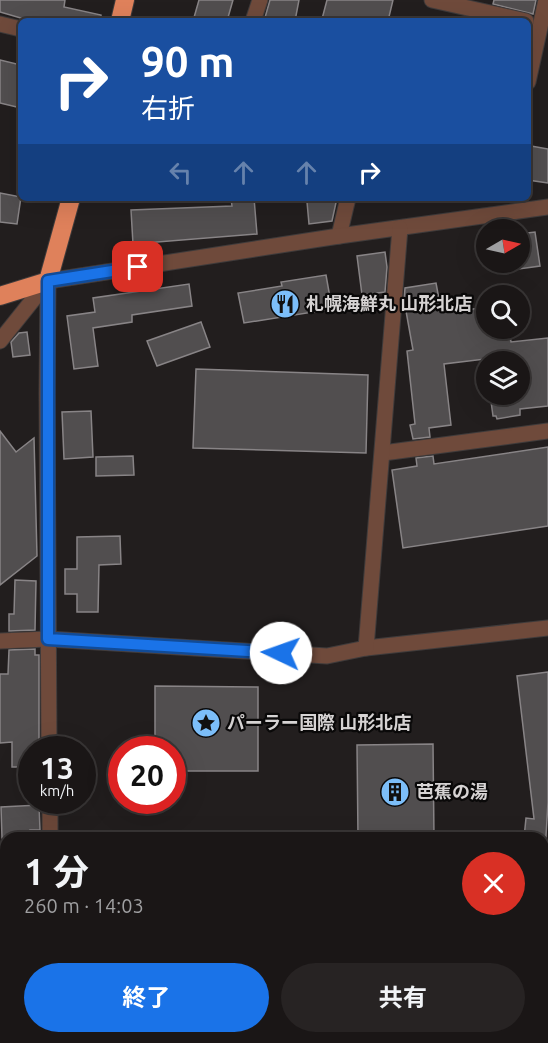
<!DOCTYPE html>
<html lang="ja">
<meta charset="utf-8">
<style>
:root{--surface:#1a1616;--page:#272323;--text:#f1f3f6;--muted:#9f9fa1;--line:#383535;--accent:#1a73e8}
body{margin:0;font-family:Ubuntu,"Noto Sans JP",sans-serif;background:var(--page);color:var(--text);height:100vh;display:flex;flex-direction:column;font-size:22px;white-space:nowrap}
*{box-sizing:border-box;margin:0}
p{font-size:20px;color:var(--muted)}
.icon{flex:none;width:33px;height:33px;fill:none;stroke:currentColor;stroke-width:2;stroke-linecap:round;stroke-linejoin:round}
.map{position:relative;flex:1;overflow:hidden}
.side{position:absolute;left:0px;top:832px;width:549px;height:212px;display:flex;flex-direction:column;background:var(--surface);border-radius:18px 18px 0 0;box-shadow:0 6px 24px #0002,0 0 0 2px var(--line)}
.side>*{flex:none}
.guide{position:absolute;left:18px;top:18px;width:513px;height:183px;border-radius:9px;box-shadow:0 6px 24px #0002,0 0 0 2px var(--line);background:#1a4fa0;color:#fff;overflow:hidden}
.needle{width:39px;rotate:81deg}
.buttons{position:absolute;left:476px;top:219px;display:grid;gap:12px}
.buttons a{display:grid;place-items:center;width:54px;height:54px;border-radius:50%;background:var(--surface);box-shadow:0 6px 24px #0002,0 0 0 2px var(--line);font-size:30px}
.speed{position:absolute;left:18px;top:736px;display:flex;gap:12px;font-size:30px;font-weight:700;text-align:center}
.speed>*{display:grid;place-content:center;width:78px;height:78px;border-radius:50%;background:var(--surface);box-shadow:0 6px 24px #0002,0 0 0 2px var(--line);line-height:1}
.speed small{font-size:15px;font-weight:400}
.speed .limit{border:9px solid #d22;background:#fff;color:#111}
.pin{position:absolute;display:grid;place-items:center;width:51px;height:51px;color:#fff;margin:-26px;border-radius:12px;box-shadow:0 3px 9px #0006}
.me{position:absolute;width:66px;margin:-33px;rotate:273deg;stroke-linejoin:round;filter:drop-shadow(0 0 4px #0008)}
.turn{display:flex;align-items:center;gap:21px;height:126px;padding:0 24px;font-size:27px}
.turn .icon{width:78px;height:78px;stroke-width:2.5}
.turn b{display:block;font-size:42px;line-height:51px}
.lanes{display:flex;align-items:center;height:57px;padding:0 24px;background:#0003;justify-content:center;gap:30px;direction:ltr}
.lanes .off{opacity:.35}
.round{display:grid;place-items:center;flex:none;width:63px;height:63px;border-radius:32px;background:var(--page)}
.overview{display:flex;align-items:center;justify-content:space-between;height:102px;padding:0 24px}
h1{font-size:36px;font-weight:700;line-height:45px}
.button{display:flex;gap:12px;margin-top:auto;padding:12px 24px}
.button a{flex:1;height:69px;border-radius:36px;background:var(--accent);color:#fff;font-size:24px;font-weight:700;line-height:69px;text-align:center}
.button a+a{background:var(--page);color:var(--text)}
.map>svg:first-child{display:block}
.building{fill:#514e4f;stroke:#888486;stroke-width:1.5}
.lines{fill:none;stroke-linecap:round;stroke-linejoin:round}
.minor-casing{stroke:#3f3b3b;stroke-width:17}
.highway-casing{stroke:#3f3b3b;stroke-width:20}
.minor{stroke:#6f4a3b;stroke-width:15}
.highway{stroke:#df815b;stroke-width:18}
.route-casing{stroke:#114b97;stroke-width:15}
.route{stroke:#1a73e8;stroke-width:10}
.labels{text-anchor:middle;stroke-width:4.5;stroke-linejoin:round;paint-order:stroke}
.poi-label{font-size:18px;font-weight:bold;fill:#d6d3d3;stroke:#0a0909;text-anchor:start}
</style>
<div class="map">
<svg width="548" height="1043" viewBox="0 0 548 1043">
<rect width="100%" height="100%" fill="#221e1e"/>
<!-- building -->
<g class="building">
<polygon points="0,0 65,0 64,7 101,15 101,21 31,21 0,12"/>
<polygon points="199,0 233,0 227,21 193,21"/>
<polygon points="270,0 299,0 295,21 264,21"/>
<polygon points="327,0 393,0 388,21 331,21 322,19"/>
<polygon points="494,0 536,0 533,14 493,4"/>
<polygon points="0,60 21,65 21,108 0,103"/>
<polygon points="531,146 548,149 548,183 528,180 528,162"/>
<polygon points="0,193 21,197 17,224 0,222"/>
<polygon points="231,198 254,198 257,234 133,244 131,210 232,206"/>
<polygon points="337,198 332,221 309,224 307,202"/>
<polygon points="535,232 540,266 519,269 519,234"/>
<polygon points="385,252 387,267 385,292 362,295 357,256"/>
<polygon points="326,275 332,309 244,323 238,293 282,286 281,282"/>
<polygon points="436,283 441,310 466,306 467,310 486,307 486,328 509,328 511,342 548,338 548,406 520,409 520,415 497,419 496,416 493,416 490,394 522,394 519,362 486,362 485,359 444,364 451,425 429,428 430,437 413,439 410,425 415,424 407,351 413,350 404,300 405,288"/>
<polygon points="189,284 192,306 132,315 132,322 93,328 98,366 74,369 67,316 95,312 93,298"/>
<polygon points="201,322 210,347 157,366 147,341"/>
<polygon points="27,332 30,355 13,357 11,342 19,333"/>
<polygon points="196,369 368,375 366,453 193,448"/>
<polygon points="91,411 93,457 64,459 62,412"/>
<polygon points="0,431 16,452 34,438 37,556 0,585"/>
<polygon points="548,447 548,526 403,548 392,470 417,466 416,458 433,456 434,464"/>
<polygon points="133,456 134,475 96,476 96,457"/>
<polygon points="120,536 121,564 99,565 98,612 77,612 77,594 65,594 65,569 77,569 77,537"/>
<polygon points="15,580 36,581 35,630 9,631 9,614 14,614"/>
<polygon points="35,649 35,655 39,655 39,750 32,750 32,767 12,767 12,742 0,743 0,674 8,674 9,650"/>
<polygon points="548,672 548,802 545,853 543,853 543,838 524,838 526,818 534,819 517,676"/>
<polygon points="155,686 258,687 258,771 172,771 172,750 155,750"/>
<polygon points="433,744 434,838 358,838 357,745"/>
<polygon points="39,805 40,830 30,830 30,838 2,838 1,807"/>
</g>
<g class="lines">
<!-- minor casing -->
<g class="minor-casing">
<g id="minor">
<polyline points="432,0 526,21"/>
<polyline points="253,21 260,0"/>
<polyline points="0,24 21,29"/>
<polyline points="528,82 546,0"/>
<polyline points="339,236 348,198"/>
<polyline points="48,281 47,393 49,750"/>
<polyline points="0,341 48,281 339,236 548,207"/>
<polyline points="383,453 548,431"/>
<polyline points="0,641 48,639 327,656 366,648 548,628"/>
<polyline points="366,648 400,228"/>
<polyline points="50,801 50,838"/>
<polyline points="543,886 548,886"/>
<polyline points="0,1009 6,1009"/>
<polyline points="52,1038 52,1043"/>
<polyline points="470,1038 470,1043"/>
</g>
</g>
<!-- highway casing -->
<g class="highway-casing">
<g id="highway">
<polyline points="120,21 125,0"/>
<polyline points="0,296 48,281 71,198"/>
</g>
</g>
<!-- minor -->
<use href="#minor" class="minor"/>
<!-- highway -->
<use href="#highway" class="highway"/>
</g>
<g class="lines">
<!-- route casing -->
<g class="route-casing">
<polyline id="route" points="138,267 48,281 48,639 281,653"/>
</g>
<!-- route -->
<use href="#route" class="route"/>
</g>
<!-- icons -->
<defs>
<g id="restaurant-disc" transform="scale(1.5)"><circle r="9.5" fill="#7cbef9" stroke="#0a0909"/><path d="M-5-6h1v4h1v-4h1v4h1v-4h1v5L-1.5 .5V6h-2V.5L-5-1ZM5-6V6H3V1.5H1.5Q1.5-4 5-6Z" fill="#111"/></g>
<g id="sight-disc" transform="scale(1.5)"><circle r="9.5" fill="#7cbef9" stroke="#0a0909"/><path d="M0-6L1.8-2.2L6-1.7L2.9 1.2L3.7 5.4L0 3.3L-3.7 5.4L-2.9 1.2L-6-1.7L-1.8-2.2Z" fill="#111"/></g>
<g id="building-disc" transform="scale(1.5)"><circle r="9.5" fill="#7cbef9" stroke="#0a0909"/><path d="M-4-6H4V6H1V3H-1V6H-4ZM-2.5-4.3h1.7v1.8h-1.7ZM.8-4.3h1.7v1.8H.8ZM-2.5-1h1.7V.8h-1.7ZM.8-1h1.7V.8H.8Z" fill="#111"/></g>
</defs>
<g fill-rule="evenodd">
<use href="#restaurant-disc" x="285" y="304"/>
<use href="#sight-disc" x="206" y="723"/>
<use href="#building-disc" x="395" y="792"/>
</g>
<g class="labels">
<!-- poi labels -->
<g class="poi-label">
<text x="306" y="310">札幌海鮮丸 山形北店</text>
<text x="227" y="729">パーラー国際 山形北店</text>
<text x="416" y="798">芭蕉の湯</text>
</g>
</g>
</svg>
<div class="buttons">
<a><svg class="needle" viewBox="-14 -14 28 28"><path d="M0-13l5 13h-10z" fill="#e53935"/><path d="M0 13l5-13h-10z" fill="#9f9fa1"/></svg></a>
<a><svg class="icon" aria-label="search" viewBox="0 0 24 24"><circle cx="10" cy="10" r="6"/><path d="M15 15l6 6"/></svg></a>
<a><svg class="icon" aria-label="layers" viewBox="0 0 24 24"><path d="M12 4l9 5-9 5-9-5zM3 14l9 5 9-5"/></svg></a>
</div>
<div class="speed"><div>13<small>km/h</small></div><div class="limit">20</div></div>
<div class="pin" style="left:138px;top:267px;background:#d93025"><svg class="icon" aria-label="arrive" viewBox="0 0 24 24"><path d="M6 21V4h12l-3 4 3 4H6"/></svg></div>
<svg class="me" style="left:281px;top:653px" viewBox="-20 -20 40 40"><circle r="19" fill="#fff"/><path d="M0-13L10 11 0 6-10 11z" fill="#1a73e8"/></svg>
<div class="guide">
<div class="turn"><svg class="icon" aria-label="right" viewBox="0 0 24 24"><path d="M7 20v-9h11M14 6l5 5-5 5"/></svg><div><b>90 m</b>右折</div></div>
<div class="lanes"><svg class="icon off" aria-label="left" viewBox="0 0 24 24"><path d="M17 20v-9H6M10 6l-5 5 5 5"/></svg><svg class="icon off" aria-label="ahead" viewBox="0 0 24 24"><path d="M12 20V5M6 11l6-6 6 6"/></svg><svg class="icon off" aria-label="ahead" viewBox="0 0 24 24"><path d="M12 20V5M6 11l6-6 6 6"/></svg><svg class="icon" aria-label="right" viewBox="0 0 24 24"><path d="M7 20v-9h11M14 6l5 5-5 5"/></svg></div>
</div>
<section class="side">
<div class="overview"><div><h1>1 分</h1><p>260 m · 14:03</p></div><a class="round" style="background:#d93025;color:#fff"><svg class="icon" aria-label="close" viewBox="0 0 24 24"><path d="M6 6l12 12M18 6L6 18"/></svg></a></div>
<div class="button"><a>終了</a><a>共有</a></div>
</section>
</div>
